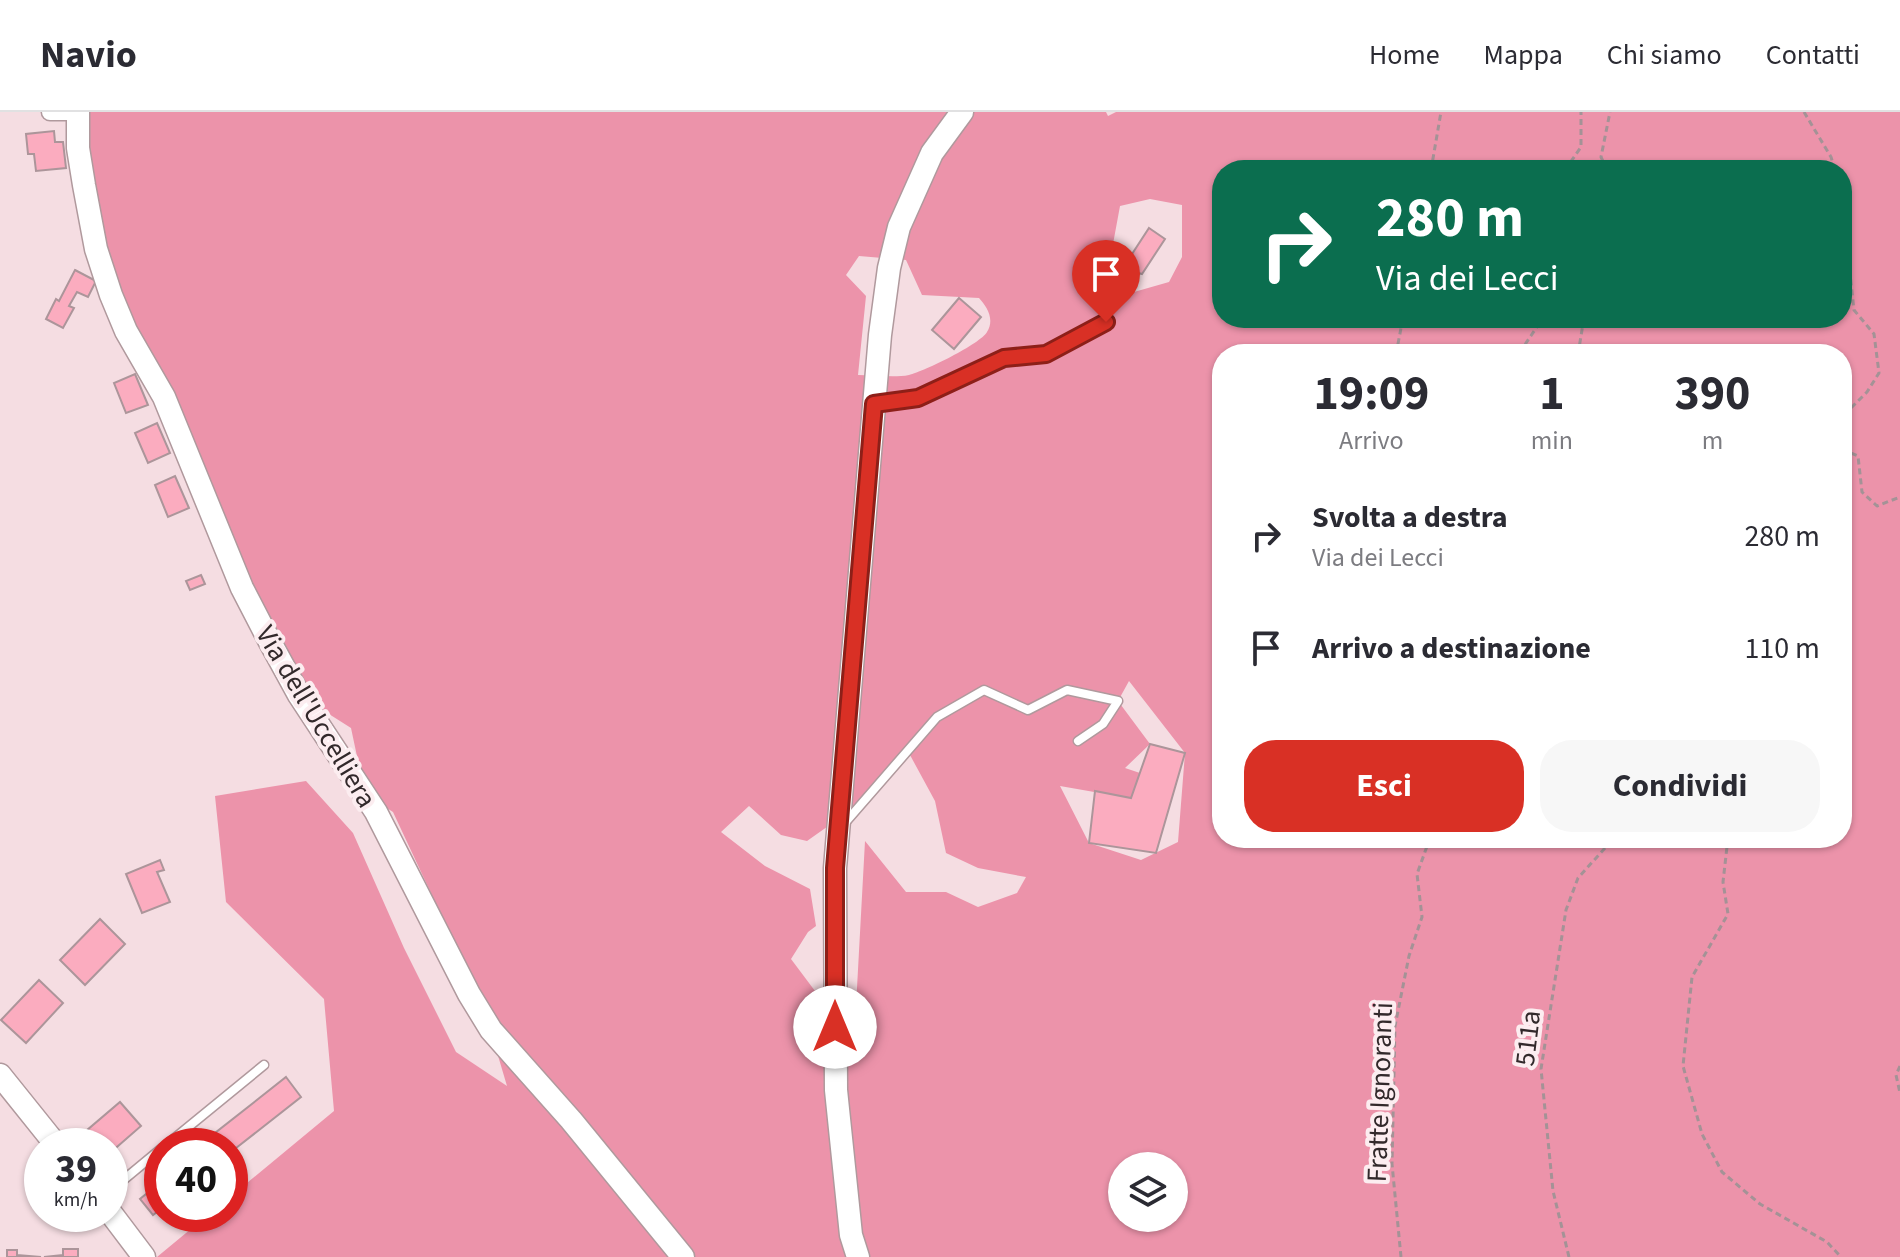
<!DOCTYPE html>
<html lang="it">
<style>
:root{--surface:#fff;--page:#f7f7f7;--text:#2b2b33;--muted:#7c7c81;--line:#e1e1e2;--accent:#d93025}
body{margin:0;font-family:"Source Sans 3",sans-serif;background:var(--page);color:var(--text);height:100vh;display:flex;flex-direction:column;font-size:30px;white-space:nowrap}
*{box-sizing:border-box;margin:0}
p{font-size:26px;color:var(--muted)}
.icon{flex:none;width:44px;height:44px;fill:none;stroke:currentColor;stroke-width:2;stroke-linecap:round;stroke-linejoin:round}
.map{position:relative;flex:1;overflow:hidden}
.panel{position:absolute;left:1212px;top:232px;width:640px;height:504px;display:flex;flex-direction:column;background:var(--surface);border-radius:32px;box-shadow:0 2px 6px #0004}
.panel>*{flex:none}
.banner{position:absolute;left:1212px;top:48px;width:640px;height:168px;border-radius:32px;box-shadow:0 2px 6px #0004;background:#0b6e4f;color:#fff;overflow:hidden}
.fabs{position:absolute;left:1108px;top:1040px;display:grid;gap:16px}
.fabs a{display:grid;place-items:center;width:80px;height:80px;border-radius:50%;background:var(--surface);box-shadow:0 2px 6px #0004;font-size:40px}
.speed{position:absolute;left:24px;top:1016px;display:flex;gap:16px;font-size:40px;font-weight:700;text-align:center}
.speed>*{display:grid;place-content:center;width:104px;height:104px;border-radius:50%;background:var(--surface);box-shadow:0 2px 6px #0004;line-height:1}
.speed small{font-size:20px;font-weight:400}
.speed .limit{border:12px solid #d22;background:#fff;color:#111}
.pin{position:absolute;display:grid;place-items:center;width:68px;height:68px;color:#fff;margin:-82px -34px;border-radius:50% 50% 50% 0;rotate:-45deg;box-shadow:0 0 8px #0007}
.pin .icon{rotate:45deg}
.me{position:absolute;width:88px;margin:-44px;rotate:0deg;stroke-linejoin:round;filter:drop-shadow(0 0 6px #0008)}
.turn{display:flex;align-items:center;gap:28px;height:168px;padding:0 32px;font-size:36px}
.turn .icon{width:104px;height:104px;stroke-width:2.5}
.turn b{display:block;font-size:56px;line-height:68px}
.eta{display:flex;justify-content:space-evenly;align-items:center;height:136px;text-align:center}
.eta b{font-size:48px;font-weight:700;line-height:56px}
.cta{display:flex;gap:16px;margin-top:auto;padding:16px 32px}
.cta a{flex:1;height:92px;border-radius:32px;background:var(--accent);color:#fff;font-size:32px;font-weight:700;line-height:92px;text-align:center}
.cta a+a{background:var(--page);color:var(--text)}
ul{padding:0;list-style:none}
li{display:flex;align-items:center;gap:24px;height:112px;padding:0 32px}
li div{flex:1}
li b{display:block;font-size:30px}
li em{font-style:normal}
header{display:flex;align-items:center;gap:48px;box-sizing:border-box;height:112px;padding:0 40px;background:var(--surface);border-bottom:2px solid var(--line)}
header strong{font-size:38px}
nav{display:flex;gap:44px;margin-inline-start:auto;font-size:28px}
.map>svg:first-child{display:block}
.green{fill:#ec93aa;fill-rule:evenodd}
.building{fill:#fbacbf;stroke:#ac959a;stroke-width:2}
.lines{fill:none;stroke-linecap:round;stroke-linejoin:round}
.service-casing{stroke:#b0999d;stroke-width:11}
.minor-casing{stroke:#b0999d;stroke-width:19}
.tertiary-casing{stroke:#b0999d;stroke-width:25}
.path{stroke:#a49296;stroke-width:3;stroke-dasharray:6 4;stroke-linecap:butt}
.service{stroke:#fff;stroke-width:8}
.minor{stroke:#fff;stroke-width:16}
.tertiary{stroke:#fff;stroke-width:22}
.route-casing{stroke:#8d1f18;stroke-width:20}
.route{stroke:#d93025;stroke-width:14}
.labels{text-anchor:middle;stroke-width:8;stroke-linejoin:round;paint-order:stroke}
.street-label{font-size:28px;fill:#32292b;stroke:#fcedf0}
</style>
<header>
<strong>Navio</strong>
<nav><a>Home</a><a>Mappa</a><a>Chi siamo</a><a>Contatti</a></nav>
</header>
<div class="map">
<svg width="1900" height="1145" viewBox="0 0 1900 1145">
<rect width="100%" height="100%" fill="#f5dde2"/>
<!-- green -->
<path class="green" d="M78 0H1106L1108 4 1116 0H1900V1145H157L209 1102H230V1085L334 999 324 887 226 790 215 684 306 669 353 721 404 836 456 940 507 974 483 893 441 828 436 792 393 700 365 682 351 616 299 583 164 285 147 233 121 208ZM1222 58H1842V206H1222ZM1150 87 1182 93V145L1169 170 1113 186 1097 177 1113 132 1120 94ZM859 144 906 148 922 183 979 186C987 195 995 207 987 220 980 232 925 259 909 263 894 266 874 263 858 263L866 184 846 163ZM1222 242H1842V726H1222ZM1129 569 1185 641 1178 730 1141 748 1089 731 1060 674 1157 691 1149 664 1125 656 1150 632 1118 589ZM910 643 935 689 946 741 978 756 1026 765 1017 781 978 795 946 780H906L865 729 854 931 791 847 808 820 816 814 810 777 765 754 721 720 749 694 781 723 807 729 875 681ZM1122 1054H1174V1106H1122Z"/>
<!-- building -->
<g class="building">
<polygon points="54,19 55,30 63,30 66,56 36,59 34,42 28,42 26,22"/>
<polygon points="1149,116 1165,127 1142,162 1113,154 1118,137 1132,142"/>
<polygon points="75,158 96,169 88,185 77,180 69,194 74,196 63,216 46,207 56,187 59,189"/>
<polygon points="959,186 981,205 954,237 932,218"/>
<polygon points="135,262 148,293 126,301 114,271"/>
<polygon points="157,311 170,341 148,351 135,321"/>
<polygon points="175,364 189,396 168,405 155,373"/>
<polygon points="201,463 205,472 190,478 186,469"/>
<polygon points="1150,632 1185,641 1156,741 1089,731 1095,679 1131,686"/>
<polygon points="160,748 164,758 157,760 170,790 142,801 126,762"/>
<polygon points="100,807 125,832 85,873 60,848"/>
<polygon points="39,868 63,891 26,931 1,908"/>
<polygon points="286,965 301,985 231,1040 230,1034 226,1034 215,1021"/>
<polygon points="120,990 141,1014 110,1041 110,1034 98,1034 86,1019"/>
<polygon points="162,1069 162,1096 153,1103 140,1087"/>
<polygon points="63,1137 78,1137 78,1145 44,1145 63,1143"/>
<polygon points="7,1138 17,1138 17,1143 41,1145 7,1145"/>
</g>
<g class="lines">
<!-- service casing -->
<g class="service-casing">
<g id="service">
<polyline points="875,292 918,286 1004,246 1046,242 1106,210"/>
<polyline points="844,712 937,605 984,578 1028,598 1067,578 1118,589 1103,612 1078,629"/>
<polyline points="165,1034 264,953"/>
<polyline points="110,1079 162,1036"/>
</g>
</g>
<!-- minor casing -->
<g class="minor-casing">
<polyline id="minor" points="50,0 67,0"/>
</g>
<!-- tertiary casing -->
<g class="tertiary-casing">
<g id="tertiary">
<polyline points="78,0 78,36 84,73 96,137 111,183 126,219 164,285 242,476 270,530 299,583 376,700 469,882 491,918 571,1008 683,1145"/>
<polyline points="0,963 57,1034"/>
<polyline points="110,1100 144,1145"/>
<polyline points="858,1145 851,1123 836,978 835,756 880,223 889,156 899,115 932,41 962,0"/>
</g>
</g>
<!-- path -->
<g class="path">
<polyline points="1804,0 1831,45 1835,58"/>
<polyline points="1431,58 1441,0"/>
<polyline points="1565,58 1581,35 1581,0"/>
<polyline points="1607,58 1601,45 1610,0"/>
<polyline points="1842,88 1854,198 1874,222 1879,261 1867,280 1842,305"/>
<polyline points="1396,242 1403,206"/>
<polyline points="1523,242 1524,234 1543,206"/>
<polyline points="1578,242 1584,206"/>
<polyline points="1842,337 1858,344 1862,380 1877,394 1900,385"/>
<polyline points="1728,726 1723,770 1728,802 1692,865 1683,954 1702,1022 1722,1060 1760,1092 1827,1130 1841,1145"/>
<polyline points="1900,954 1896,963 1900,981"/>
<polyline points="1401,1145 1392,1052 1395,914 1409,844 1422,805 1417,762 1430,726"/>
<polyline points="1569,1145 1553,1079 1541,957 1566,798 1578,766 1614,726"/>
</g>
<!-- service -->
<use href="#service" class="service"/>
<!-- minor -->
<use href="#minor" class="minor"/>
<!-- tertiary -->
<use href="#tertiary" class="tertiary"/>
</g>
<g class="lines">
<!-- route casing -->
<g class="route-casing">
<polyline id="route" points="835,915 835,756 874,292 918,286 1004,246 1046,242 1106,210"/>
</g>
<!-- route -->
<use href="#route" class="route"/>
</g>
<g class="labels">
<!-- street labels -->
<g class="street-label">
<text transform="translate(317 604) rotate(59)" y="10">Via dell'Uccelliera</text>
<text transform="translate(1527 926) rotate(-83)" y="10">511a</text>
<text transform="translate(1379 980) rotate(-88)" y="10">Fratte Ignoranti</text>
</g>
</g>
</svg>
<div class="fabs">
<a><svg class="icon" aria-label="layers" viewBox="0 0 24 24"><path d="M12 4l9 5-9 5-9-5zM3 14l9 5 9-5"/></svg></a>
</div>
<div class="speed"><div>39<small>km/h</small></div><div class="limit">40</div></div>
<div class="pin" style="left:1106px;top:210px;background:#d93025"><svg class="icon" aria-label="arrive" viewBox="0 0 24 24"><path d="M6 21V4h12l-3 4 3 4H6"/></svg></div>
<svg class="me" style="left:835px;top:915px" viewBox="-20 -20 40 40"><circle r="19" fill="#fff"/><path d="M0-13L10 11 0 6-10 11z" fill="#d93025"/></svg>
<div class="banner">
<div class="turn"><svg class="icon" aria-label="right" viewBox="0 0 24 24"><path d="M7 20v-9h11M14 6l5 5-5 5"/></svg><div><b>280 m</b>Via dei Lecci</div></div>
</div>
<section class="panel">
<div class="eta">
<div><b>19:09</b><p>Arrivo</p></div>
<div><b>1</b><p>min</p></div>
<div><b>390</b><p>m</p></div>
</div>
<ul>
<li><svg class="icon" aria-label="right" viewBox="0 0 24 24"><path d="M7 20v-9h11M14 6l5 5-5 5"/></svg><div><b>Svolta a destra</b><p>Via dei Lecci</p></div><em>280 m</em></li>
<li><svg class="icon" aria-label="arrive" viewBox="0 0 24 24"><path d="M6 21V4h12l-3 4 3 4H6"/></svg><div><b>Arrivo a destinazione</b></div><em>110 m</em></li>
</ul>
<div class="cta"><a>Esci</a><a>Condividi</a></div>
</section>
</div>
